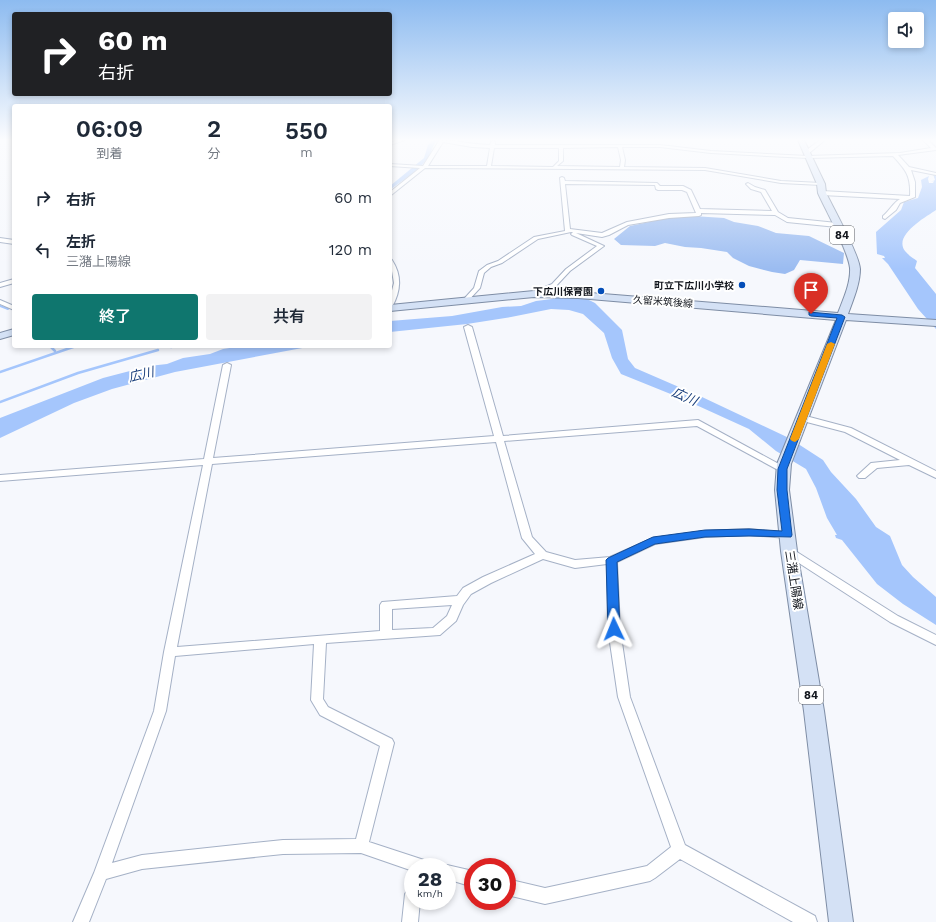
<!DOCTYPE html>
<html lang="ja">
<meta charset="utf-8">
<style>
:root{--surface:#fff;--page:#f2f2f3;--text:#1f2937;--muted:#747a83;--accent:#0f766e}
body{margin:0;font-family:"Work Sans","Noto Sans JP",sans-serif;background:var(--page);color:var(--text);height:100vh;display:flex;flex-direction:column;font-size:15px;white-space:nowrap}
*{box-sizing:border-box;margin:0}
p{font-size:13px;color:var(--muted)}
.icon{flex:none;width:22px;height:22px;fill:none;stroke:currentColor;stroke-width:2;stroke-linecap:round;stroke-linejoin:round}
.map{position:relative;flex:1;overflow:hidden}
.sheet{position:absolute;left:12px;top:104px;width:380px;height:244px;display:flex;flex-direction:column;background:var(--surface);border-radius:4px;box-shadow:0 2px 6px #0003}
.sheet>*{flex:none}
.banner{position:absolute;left:12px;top:12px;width:380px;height:84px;border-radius:4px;box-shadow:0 2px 6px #0003;background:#202124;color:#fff;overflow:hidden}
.tools{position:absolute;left:888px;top:12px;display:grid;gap:8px}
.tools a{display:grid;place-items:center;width:36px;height:36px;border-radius:4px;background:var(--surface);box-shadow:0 2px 6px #0003;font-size:20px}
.speed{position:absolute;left:404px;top:858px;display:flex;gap:8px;font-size:20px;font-weight:700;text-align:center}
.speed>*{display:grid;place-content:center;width:52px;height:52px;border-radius:50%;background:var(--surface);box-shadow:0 2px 6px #0003;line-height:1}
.speed small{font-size:10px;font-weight:400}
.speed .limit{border:6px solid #d22;background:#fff;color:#111}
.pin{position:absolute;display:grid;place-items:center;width:34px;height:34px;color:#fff;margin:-41px -17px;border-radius:50% 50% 50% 0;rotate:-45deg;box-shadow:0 0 4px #0007}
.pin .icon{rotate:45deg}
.me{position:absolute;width:44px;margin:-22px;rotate:358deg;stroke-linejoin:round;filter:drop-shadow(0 0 3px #0008)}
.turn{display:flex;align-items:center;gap:14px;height:84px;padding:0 20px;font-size:18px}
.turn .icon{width:52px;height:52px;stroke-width:2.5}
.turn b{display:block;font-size:28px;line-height:34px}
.eta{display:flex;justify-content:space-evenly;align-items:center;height:68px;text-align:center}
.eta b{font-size:24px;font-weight:600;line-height:28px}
.primary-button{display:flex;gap:8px;margin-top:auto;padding:8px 20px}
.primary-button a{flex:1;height:46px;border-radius:4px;background:var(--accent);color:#fff;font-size:16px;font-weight:600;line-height:46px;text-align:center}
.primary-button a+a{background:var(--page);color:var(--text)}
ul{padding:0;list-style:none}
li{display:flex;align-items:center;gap:12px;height:52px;padding:0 20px}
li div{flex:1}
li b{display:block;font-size:15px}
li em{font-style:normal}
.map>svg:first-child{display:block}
.forest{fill:#9bbcf1}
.water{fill:#a5c6fc}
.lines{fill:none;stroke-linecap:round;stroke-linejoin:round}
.stream-far1{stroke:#a5c6fc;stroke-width:2}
.stream{stroke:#a5c6fc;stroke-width:2.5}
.street-casing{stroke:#a5b1c6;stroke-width:2}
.primary-casing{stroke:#7e8da5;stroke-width:2}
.street{fill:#fff;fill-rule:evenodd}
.primary{fill:#d4e1f5;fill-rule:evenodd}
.route{fill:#1a73e8;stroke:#114b97}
.slow{fill:#f59e0b}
.poi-dot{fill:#054eb8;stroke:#fff;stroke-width:1.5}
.labels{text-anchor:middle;stroke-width:4;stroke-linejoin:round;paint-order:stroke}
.far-poi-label{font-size:10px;font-weight:bold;fill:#13171e;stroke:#fff;text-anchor:end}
.far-street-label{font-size:10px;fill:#13171e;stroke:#fff}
.shield{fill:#fff;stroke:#5a5d62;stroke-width:1}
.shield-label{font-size:11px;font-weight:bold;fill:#13171e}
.street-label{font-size:12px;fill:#13171e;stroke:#fff}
.water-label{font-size:13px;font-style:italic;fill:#183d7b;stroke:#fff}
</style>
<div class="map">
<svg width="936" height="922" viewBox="0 0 936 922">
<rect width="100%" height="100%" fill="#f6f8fd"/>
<!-- forest -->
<polygon class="forest" points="693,216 724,218 734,222 758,226 776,233 809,236 844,253 843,264 800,260 794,270 785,274 772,272 749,266 733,258 727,252 701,248 685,247 665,243 655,246 621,245 614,239 630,226 668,218"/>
<!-- water -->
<g class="water">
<path d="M433 140H439C432 144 433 150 429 156 421 170 402 180 390 190V186L424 158 428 145Z"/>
<path d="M936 173V210C926 217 893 235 905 251 908 255 913 258 917 261L915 268 936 294V329L918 309 888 264 882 258H885L884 256 877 254 876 232 901 210 904 202 918 198 922 187 921 180 929 176 928 179 929 183H933L934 181 931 182 935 180 933 174Z"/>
<polygon points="570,297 585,298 595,303 622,330 628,359 635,368 702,397 789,438 823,460 831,472 856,499 876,527 890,536 902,565 913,577 936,597 936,625 903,604 877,584 842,540 836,538 835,535 837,535 827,518 816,488 806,469 776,451 749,429 683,399 621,374 612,358 604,333 583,314 569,310 551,309 511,317 467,324 390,332 390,321 452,316 502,307 521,306 536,301 552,299 556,298"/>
<polygon points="243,346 313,346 175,372 112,389 74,403 0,438 0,418 103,378 149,366 167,364 183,358 210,354 223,349"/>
</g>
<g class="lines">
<!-- stream-far1 -->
<polyline class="stream-far1" points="0,306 8,309"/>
<!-- stream -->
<g class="stream">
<polyline points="50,346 55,351"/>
<polyline points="171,347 175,346"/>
<polyline points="0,372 76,346"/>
<polyline points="0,402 78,373 158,350"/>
</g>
<!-- street casing -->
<g class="street-casing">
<g id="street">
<polygon points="398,140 405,140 390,145 390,143"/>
<path d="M438 140C456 140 473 145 490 145L491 142 493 141 495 142V145H660L711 151 808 156 900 153 931 148 923 140H928L936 148V150L898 155 909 167 936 173V175L911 170 915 182V197L900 203 896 210 885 219 883 218V216C889 211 894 202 900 199L822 195 819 193 822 191 910 196C911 176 906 170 893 156L808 158 711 153 660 147H622L625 160 624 167 705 168 781 181 821 183 823 184 821 185 781 183 705 170 425 168 390 196V192L420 168 390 166V164L423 166 439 141ZM443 142 472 147 490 148 487 166H428ZM618 147 621 160 620 167 557 166 563 161V148ZM494 148H559V161L553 167 491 166Z"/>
<polygon points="820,140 825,140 808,154 804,154 804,152"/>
<path d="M562 177 564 178 565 181 657 183 660 186H683L691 190 700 209 772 211 761 192 751 189 746 184 748 183 755 187 765 190 778 212 788 218 837 223 840 225 837 227 787 222 775 215 701 213V215L699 216 669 218 628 225 609 235 602 237 576 233 604 246 570 271 556 286 536 295H532V293L552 284 566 269 597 246 572 235 571 234 573 232H571L538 239 502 263 491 267 484 273 480 288 467 302H463V300L474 288 479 271 487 265 498 261 534 237 565 231 560 178ZM565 184 655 185 656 189 658 190H682L687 192 696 213 669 214 627 222 602 233 570 229Z"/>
<polygon points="0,238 14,240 14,244 0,242"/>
<path d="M390 259 392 260C402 275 401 291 392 307L390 308V298L394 283Z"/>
<polygon points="14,279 14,283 0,287 0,283"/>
<polygon points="0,300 14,306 14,310 0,304"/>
<path d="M468 325 472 327 503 436 698 420 788 469 786 471H780L697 426 504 441 532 537 546 552 575 560 610 557 653 538 705 531 749 529 791 533 792 535 791 537 787 538 749 535 705 537 655 544 617 562 620 629 630 697 685 845 815 916 817 922H793L680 859 655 878 650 881 545 904 507 895V879L545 888 647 866 671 847 618 697 608 629 607 564 575 568 543 559 491 583 471 594 463 605 456 621 440 635 326 643 323 699 328 707 392 739 394 743 369 842 424 860 429 862 431 867H413V871L361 853 283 854 142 869 106 879 89 922H73L94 873 154 711 164 652 203 465 0 481V475L204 459 223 365 227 363 231 365 213 458 494 436 464 327ZM496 442 522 538 535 554 483 577 463 588 457 596 382 602 380 605V631L177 647 212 464ZM452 605 447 616 433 628 392 630V609ZM314 644 311 700 320 715 380 746 356 839 283 840 142 855 112 863 166 711 175 656Z"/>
<polygon points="802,415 851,428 936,471 936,478 909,465 877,468 865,478 859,478 857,476 859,474 871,463 900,460 845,432 799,420 798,418 799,416"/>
<polygon points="789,547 898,616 936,635 936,645 890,622 785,554 784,551 785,548"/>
<polygon points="447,865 473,871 473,887 447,879 447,867 442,867"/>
<polygon points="413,886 413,901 420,901 418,922 402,922 405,894 408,889"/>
</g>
</g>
<!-- primary casing -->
<g class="primary-casing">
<g id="primary">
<path d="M798 140H804L825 184 826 193C834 209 859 254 860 269 860 284 853 300 848 314L936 320V326L846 320 791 464 789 490 797 551 824 711 853 922H829L804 711 781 551 775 490 777 464 836 320 578 298 534 297 390 311V305L534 291 578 292 838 313C843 300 851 283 850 268 848 250 826 211 818 193L817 184Z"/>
<polygon points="14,329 14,335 0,339 0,333"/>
</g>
</g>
<!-- street -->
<use href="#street" class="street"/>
<!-- primary -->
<use href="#primary" class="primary"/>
</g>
<!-- sky -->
<linearGradient id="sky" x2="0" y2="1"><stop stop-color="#8dbbf0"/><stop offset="0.52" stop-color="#fbfcfe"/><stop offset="1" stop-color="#fbfcfe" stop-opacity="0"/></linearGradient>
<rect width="936" height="269" fill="url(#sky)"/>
<!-- route -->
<polygon class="route" points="809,312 842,315 845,317 787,469 787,490 792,535 791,537 749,536 705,537 655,544 617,562 620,629 618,632 614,633 610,632 608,629 606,560 608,558 653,537 705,530 749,529 782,531 777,490 778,469 837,318 811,316 809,315"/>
<!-- slow -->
<polygon class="slow" points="831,342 835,344 799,439 795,442 792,441 790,439 827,344"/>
<!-- markers -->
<g class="poi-dot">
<circle cx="742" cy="285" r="4"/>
<circle cx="601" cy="291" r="4"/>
</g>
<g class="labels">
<!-- far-poi labels -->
<g class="far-poi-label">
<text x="734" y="289">町立下広川小学校</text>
<text x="593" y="295">下広川保育園</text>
</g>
<!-- far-street labels -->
<g class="far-street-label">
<text transform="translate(663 301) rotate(4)" y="4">久留米筑後線</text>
</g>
<!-- shield labels -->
<g class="shield">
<rect x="830" y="226" width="24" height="18" rx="3"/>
<rect x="799" y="686" width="24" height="18" rx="3"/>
</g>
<g class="shield-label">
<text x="842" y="239">84</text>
<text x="811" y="699">84</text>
</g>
<!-- street labels -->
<g class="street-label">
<text transform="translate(794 580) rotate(81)" y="4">三潴上陽線</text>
</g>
<!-- water labels -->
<g class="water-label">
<text transform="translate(141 374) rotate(-13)" y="5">広川</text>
<text transform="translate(685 396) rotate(24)" y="5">広川</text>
</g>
</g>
</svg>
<div class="tools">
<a><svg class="icon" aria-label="sound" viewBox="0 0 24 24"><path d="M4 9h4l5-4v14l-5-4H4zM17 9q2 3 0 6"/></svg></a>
</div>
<div class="speed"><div>28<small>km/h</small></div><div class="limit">30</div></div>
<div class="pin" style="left:811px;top:314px;background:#d93025"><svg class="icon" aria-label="arrive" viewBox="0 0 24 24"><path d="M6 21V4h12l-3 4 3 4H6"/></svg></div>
<svg class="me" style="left:614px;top:629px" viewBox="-20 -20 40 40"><path d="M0-17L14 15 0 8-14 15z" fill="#1a73e8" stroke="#fff" stroke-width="4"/></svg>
<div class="banner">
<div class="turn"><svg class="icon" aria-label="right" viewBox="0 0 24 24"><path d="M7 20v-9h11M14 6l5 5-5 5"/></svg><div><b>60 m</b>右折</div></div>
</div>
<section class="sheet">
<div class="eta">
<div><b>06:09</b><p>到着</p></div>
<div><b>2</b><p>分</p></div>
<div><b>550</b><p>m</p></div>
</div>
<ul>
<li><svg class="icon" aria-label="right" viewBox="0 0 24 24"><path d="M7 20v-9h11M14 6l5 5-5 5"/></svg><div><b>右折</b></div><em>60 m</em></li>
<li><svg class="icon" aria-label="left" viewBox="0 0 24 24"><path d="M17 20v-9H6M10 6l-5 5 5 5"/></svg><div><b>左折</b><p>三潴上陽線</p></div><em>120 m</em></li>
</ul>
<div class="primary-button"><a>終了</a><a>共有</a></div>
</section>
</div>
